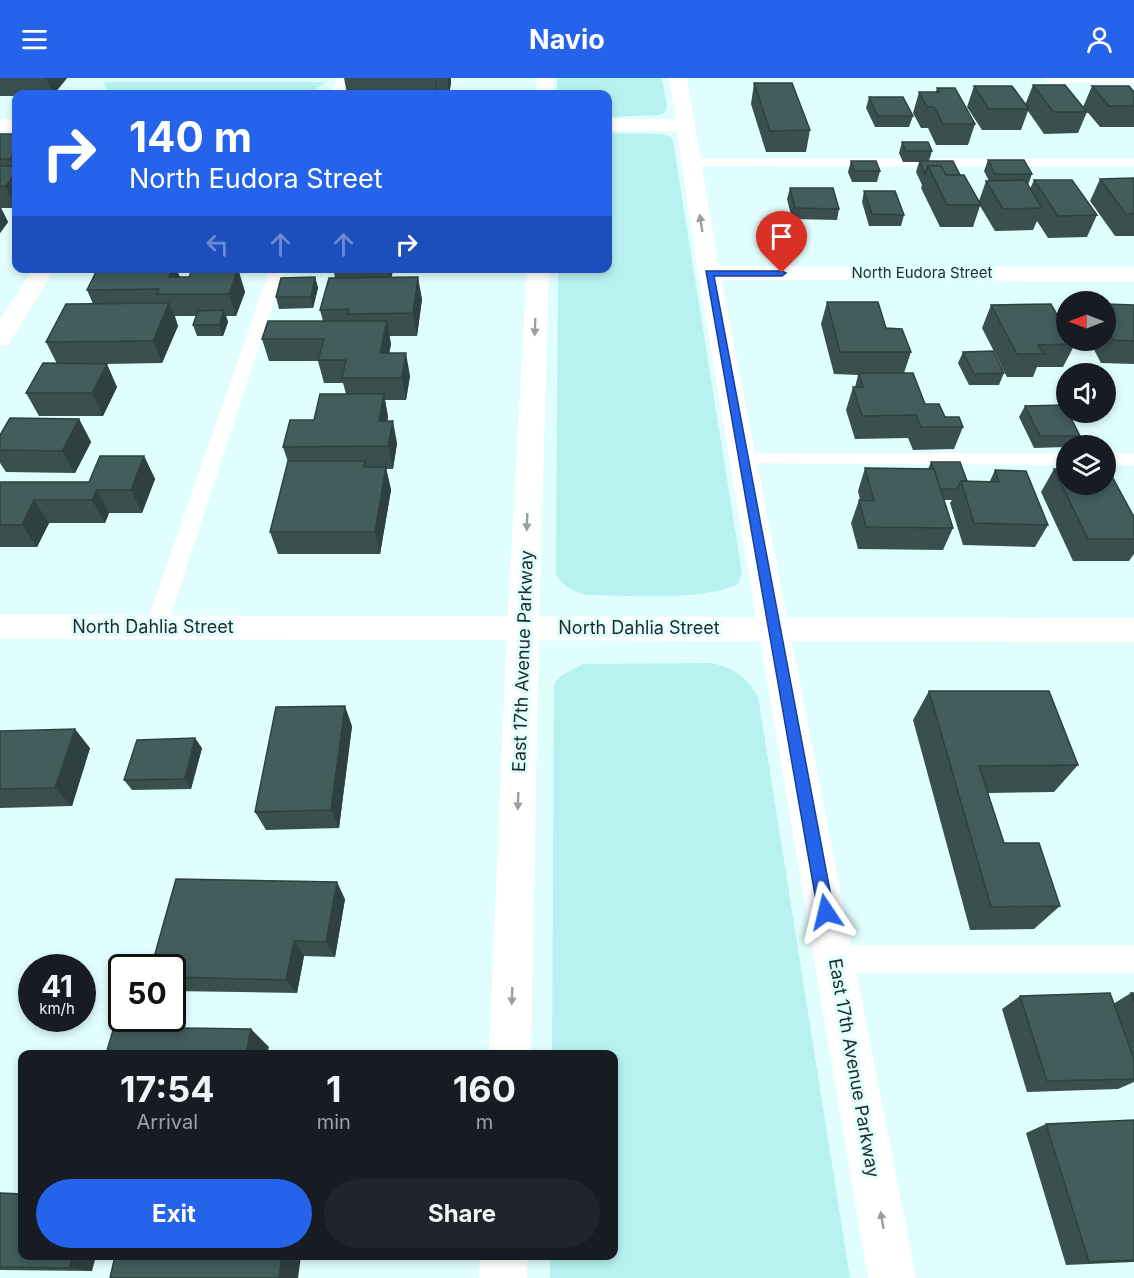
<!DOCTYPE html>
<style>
:root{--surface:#171b24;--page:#20242c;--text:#f1f3f6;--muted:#9ea1a6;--accent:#2563eb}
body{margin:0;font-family:Inter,sans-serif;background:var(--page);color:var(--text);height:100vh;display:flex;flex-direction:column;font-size:22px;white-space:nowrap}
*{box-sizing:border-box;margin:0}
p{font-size:20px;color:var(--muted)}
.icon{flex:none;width:33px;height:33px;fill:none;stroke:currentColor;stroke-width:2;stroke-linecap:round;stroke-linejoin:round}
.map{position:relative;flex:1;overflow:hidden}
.panel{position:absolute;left:18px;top:972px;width:600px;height:210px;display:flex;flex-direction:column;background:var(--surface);border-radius:12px;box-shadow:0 3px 9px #0003}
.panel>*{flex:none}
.guide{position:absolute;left:12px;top:12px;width:600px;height:183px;border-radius:12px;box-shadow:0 3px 9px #0003;background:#2563eb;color:#fff;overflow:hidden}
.needle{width:39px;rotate:270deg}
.controls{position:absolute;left:1056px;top:213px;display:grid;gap:12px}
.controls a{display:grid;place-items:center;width:60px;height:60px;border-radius:50%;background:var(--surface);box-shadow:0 3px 9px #0003;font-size:30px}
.speed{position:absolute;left:18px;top:876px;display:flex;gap:12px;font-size:30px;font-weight:700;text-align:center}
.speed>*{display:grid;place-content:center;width:78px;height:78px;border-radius:50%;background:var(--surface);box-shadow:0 3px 9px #0003;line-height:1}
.speed small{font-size:15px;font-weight:400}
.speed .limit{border:3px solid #111;border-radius:9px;background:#fff;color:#111}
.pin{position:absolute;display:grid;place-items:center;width:51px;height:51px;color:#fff;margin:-62px -26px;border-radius:50% 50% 50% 0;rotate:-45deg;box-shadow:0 0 6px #0007}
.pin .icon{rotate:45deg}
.me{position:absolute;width:66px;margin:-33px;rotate:350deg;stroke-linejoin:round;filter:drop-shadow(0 0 4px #0008)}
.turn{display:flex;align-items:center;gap:21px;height:126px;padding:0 18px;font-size:27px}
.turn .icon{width:78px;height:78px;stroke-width:2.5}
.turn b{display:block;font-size:42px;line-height:51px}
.lanes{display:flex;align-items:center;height:57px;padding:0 18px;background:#0003;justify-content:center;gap:30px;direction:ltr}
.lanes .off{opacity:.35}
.eta{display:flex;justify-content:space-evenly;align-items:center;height:102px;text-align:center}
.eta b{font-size:36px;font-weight:700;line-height:42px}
.action{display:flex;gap:12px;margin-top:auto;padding:12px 18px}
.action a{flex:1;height:69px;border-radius:36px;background:var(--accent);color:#fff;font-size:24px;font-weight:700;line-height:69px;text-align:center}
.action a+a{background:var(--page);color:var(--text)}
header{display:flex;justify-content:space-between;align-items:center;height:78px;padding:0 18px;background:var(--accent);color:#fff;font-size:27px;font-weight:700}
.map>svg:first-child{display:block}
.green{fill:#b7f2f0}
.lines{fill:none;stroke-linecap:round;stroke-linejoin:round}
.lane{fill:#fff;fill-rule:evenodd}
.street{fill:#fff;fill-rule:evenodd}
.secondary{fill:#fff;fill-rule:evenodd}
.wall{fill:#39504f}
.shaded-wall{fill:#2e4140}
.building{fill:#425d5c;stroke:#2e4140;stroke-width:1.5}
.oneway{fill:#9a9f9f}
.route{fill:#2563eb;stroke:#184099;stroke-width:1.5}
.labels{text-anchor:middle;stroke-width:6;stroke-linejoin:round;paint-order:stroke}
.far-street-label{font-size:15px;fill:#1f2a2a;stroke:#e0fefd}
.street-label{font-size:18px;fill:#1f2a2a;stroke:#e0fefd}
</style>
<header><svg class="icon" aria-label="menu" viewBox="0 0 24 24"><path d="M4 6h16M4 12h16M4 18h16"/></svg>Navio<svg class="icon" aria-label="person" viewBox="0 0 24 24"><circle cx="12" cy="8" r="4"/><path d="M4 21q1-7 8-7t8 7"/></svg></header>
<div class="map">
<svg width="1134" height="1200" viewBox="0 0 1134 1200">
<rect width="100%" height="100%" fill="#e0fefd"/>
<!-- green -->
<g class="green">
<polygon points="557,0 662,0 667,30 665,34 659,37 608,39 608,16 557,16"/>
<polygon points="103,4 326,4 309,16 109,16"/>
<path d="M608 55 661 56 669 58 673 63 742 495 738 506C700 524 631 517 587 517 573 513 563 509 556 496L558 191 608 190Z"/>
<path d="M710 585C732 588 746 599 758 618L850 1200H550V1178H614V976H552L554 607 560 598 583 586Z"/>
</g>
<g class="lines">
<!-- lane -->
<g class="lane">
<polygon points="337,0 349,0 343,16 331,16"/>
<polygon points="691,81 1134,81 1134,89 686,88 684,85"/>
<polygon points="270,190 285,190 167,549 164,555 156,557 148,555 145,549"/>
<polygon points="744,375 1066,375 1066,387 737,385 735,381 737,377"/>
<rect x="1106" y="375" width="28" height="12"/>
<polygon points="834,867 1134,867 1134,895 834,895 824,891 820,881 824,871"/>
</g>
<!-- street -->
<g class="street">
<polygon points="1044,0 1134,0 1134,5 1053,5 1047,4"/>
<polygon points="0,41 16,42 16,52 0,53"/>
<polygon points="608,41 685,41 692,43 694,47 692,51 685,53 608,53"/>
<polygon points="709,188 1134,189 1134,203 709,202 701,200 698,195 701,190"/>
<polygon points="33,190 55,190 9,266 0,268 0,242"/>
<polygon points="0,537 1134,540 1134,564 0,561"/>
</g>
<!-- secondary -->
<g class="secondary">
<polygon points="536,0 554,0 552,16 536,16"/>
<polygon points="669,0 687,0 720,195 916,1200 868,1200 698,195"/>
<polygon points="527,190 549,190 539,550 531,976 489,976 507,550"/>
<polygon points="480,1178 528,1178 527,1200 479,1200"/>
</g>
</g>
<!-- wall -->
<g class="wall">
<polygon points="0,0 67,0 54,16 16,16 16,18 0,18"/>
<polygon points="344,0 451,0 451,5 449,16 347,16"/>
<polygon points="754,5 810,52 806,74 766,74 751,26"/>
<polygon points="1033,7 1083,29 1092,8 1134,14 1134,49 1100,49 1084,30 1087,34 1078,55 1044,56 1028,33 1021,52 982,52 967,29 974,8 1025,27"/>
<polygon points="937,10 975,46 968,67 936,67 928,50 921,50 913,35 919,14 936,14"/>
<polygon points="869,19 913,38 909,49 875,49 866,30"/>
<polygon points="0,56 16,56 16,130 1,130 8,144 0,155"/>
<polygon points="902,64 932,73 929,83 960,97 979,123 986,103 989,103 984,93 988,82 1032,96 1028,107 1030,111 1034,102 1097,137 1087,159 1048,160 1037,143 1033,152 995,153 980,128 973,149 940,149 921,110 922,107 916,94 919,84 903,84 899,75"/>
<polygon points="851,83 880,93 877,104 852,104 848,94"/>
<polygon points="1134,100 1134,158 1115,158 1090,123 1100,101"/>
<polygon points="790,110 839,131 837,142 792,141 787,121"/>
<polygon points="864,113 904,137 901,148 869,148 862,124"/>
<polygon points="98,190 176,190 180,199 189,199 238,191 245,214 236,238 226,238 228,244 223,258 197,258 193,247 196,238 175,238 178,248 162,285 105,286 117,309 103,338 39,338 26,315 57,286 46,264 93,226 87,212"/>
<polygon points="333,190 418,190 418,193 393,193 391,199 422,221 417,258 389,258 391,266 389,275 410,298 406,322 385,322 388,339 387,343 397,365 393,391 386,391 391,412 380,476 278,476 270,454 288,384 283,369 314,342 346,316 343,305 324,305 318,283 269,283 262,261 323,243 320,232 335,200"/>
<polygon points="315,199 318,210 313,230 279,231 276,219"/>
<polygon points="827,224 886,250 911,274 904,295 925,326 945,339 963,349 954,371 913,372 908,360 855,361 846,332 853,309 855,309 858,297 834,296 821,246"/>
<polygon points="1106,226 1134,227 1134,286 1101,285 1089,262 1106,262"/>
<polygon points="991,227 1075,266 1063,289 1037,289 1033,299 1007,299 982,250"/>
<polygon points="963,274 1004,295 999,307 969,307 958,285"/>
<polygon points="1025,328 1080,358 1074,368 1066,368 1066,369 1034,370 1019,339"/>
<polygon points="79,341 91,364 75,395 6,394 0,385 0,357"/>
<polygon points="144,378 155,401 142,435 109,435 105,445 49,445 37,469 0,469 0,404 89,404"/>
<polygon points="931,384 967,403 990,403 995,392 1048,447 1035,469 963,467 950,425 952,422 944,422 953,450 943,472 858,471 851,445 859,422 860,422 858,413 865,390 928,391"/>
<polygon points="1054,391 1134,461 1134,476 1129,483 1073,483 1041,414"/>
<polygon points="929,613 1078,687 1054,714 988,715 1004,765 1060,828 1034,851 970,852 913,642"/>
<polygon points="352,648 339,750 266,752 255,734"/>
<polygon points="0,653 90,670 72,728 0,730"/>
<polygon points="202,670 191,711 132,712 124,702"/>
<polygon points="345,821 335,879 304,878 297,915 172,913 172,890"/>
<polygon points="1131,915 1134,915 1134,1004 1118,1011 1027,1014 1002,931 1020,918 1113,926"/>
<polygon points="1134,1042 1134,1184 1066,1187 1026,1055 1046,1046"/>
<polygon points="0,1115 92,1193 0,1192"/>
</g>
<!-- shaded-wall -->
<g class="shaded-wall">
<polygon points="46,0 67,0 54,16 53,16"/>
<polygon points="435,0 436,0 438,16 436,16"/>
<polygon points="447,0 451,0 451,5 449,16"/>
<polygon points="16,72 16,129 6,108 16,94 10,81"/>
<polygon points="0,128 8,144 0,155"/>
<polygon points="173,190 176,190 183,209 169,199"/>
<polygon points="388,190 392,190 393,193 390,205"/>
<polygon points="238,191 245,214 236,238 229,216"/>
<polygon points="315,199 318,210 313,230 311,219"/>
<polygon points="418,199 422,221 417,258 413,235"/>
<polygon points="169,225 178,248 162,285 153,263"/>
<polygon points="224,232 228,244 223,258 219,247"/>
<polygon points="387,243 391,266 385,298 380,275"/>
<polygon points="406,275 410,298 406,322 402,300"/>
<polygon points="107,286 117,309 103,338 92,315"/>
<polygon points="384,316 388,339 384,365 379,343"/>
<polygon points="79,341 91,364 75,395 62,373"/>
<polygon points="393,343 397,365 393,391 388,368"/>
<polygon points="144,378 155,401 142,435 131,412"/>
<polygon points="386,389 391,412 380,476 375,454"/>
<polygon points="97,412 109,435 105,445 92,422"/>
<polygon points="34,422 49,445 37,469 22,447"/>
<polygon points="345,628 352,648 339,750 331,732"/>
<polygon points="75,651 90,670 72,728 55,710"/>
<polygon points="195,660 202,670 191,711 185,701"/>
<polygon points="337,804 345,821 335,879 326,864"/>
<polygon points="294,863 304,878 297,915 286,902"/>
<polygon points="251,951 269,969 267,976 246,976"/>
<polygon points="73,1178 96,1178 92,1193 69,1190"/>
<polygon points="282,1178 301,1178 298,1200 279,1200"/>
</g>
<!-- building -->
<g class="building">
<polygon points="754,5 792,5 810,52 770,53"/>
<polygon points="1033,7 1065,7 1087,34 1053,34"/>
<polygon points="974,8 1012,8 1029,31 989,31"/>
<polygon points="1092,8 1129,8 1134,14 1134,28 1109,28"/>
<polygon points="937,10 955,10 975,46 943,46 934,29 927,29 919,14 939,14"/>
<polygon points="869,19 903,19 913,38 878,38"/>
<polygon points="0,56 16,56 16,72 10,81 0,81"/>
<polygon points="902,64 928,64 932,73 906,73"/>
<polygon points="988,82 1024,82 1032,96 995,96"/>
<polygon points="851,83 876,83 880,93 854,93"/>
<polygon points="920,83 953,83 960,97 946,97 941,88 928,88 925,96"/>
<polygon points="0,88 16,88 16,94 6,108 0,108"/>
<polygon points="928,88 941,88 946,97 964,97 981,127 947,127"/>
<polygon points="1134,100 1134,136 1126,136 1100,101"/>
<polygon points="1025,102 1042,130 1003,131 986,103"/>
<polygon points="1034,102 1072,102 1097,137 1058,138"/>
<polygon points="790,110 833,110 839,131 795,130"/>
<polygon points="864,113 895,113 904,137 872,136"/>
<polygon points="98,190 173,190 169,199 189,199 192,192 238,191 229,216 157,216 159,211 87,212"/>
<polygon points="315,199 311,219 276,219 281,200"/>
<polygon points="418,199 413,235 348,236 349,231 320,232 329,200"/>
<polygon points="827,224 878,224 886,250 902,251 911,274 840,274"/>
<polygon points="169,225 153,263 46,264 66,226"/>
<polygon points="1051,226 1066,252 1066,262 1073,262 1075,266 1038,267 1044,276 1017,276 991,227"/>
<polygon points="1106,226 1134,227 1134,263 1113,262 1106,248"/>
<polygon points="224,232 219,247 193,247 198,233"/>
<polygon points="268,243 387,243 380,275 406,275 402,300 342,300 346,282 318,282 324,261 262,261"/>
<polygon points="993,273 1004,295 974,296 963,274"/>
<polygon points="43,285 107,286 92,315 26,315"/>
<polygon points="859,295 913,295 925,326 939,326 945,339 959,339 963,349 921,349 916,337 862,338 853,309 863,309"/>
<polygon points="320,316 384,316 379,343 393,343 388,368 283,369 290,342 314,342"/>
<polygon points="1064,327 1066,332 1066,334 1068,334 1080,358 1040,358 1025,328"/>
<polygon points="10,340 79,341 62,373 0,372 0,357"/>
<polygon points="100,378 144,378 131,412 97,412 92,422 34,422 22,447 0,447 0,404 89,404"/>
<polygon points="288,383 365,383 364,389 386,389 375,454 270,454"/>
<polygon points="931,384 960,384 967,403 961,403 957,411 940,411 934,391 933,391"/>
<polygon points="865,390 934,391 953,450 866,449 859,422 874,423"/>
<polygon points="1054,391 1066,391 1066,406 1106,406 1106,391 1108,391 1134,439 1134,461 1088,461"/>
<polygon points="995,392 1026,393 1048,447 974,445 961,403 999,404"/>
<polygon points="929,613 1049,613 1078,687 979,688 1004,765 1039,765 1060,828 991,829"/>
<polygon points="345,628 331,732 255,734 276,629"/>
<polygon points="75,651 55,710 0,711 0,653"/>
<polygon points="195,660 185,701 124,702 137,662"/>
<polygon points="176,801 337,804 326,864 294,863 286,902 172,899 172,890 151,890"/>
<polygon points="1110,915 1134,981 1134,1001 1047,1003 1020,918"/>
<polygon points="1131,915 1134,915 1134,924"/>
<polygon points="114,949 251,951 246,976 106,976"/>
<polygon points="1134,1042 1134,1182 1089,1184 1046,1046"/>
<polygon points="0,1115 22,1116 22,1178 73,1178 69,1190 0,1189"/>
<polygon points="115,1178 282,1178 279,1200 110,1200"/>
</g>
<!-- one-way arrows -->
<defs><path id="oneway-solid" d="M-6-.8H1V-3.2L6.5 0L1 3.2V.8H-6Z" transform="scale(1.5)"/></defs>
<g class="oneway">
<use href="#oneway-solid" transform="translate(701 145) rotate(-99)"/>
<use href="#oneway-solid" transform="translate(535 249) rotate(92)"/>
<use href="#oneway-solid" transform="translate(527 444) rotate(92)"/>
<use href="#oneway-solid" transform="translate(518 723) rotate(92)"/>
<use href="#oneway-solid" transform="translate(512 918) rotate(92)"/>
<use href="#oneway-solid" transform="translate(882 1142) rotate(-100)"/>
</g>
<!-- route -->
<polygon class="route" points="706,193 782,193 786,195 782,198 714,198 834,834 831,839 826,841 820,839 818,834"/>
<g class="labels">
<!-- far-street labels -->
<g class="far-street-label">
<text x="922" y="200">North Eudora Street</text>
</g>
<!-- street labels -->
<g class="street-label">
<text x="153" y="555">North Dahlia Street</text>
<text x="639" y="556">North Dahlia Street</text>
<text transform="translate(523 583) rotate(-88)" y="6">East 17th Avenue Parkway</text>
<text transform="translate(854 990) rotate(80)" y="6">East 17th Avenue Parkway</text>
</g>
</g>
</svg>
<div class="controls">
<a><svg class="needle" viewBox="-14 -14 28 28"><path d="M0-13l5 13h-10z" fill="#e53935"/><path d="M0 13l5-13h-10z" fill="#9ea1a6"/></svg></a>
<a><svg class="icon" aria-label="sound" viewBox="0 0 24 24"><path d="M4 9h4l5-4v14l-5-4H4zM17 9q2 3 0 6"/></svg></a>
<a><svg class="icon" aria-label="layers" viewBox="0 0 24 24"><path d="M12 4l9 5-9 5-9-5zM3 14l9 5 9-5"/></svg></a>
</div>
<div class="speed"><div>41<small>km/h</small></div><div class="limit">50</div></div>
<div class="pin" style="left:782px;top:195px;background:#d93025"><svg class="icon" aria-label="arrive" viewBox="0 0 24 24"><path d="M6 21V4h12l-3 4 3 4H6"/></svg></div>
<svg class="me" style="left:826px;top:834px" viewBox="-20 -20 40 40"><path d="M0-17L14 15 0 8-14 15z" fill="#2563eb" stroke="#fff" stroke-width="4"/></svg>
<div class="guide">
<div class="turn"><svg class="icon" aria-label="right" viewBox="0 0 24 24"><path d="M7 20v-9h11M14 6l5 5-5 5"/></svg><div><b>140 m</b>North Eudora Street</div></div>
<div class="lanes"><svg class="icon off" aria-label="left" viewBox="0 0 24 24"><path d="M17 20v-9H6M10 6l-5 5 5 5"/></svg><svg class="icon off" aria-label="ahead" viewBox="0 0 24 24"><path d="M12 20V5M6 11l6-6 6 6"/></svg><svg class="icon off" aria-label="ahead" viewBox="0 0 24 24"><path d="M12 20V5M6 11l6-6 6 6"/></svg><svg class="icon" aria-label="right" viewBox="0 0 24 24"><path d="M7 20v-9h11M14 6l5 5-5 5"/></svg></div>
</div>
<section class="panel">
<div class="eta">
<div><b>17:54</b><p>Arrival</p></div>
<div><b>1</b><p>min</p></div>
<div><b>160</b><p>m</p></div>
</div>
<div class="action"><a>Exit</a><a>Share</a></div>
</section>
</div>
